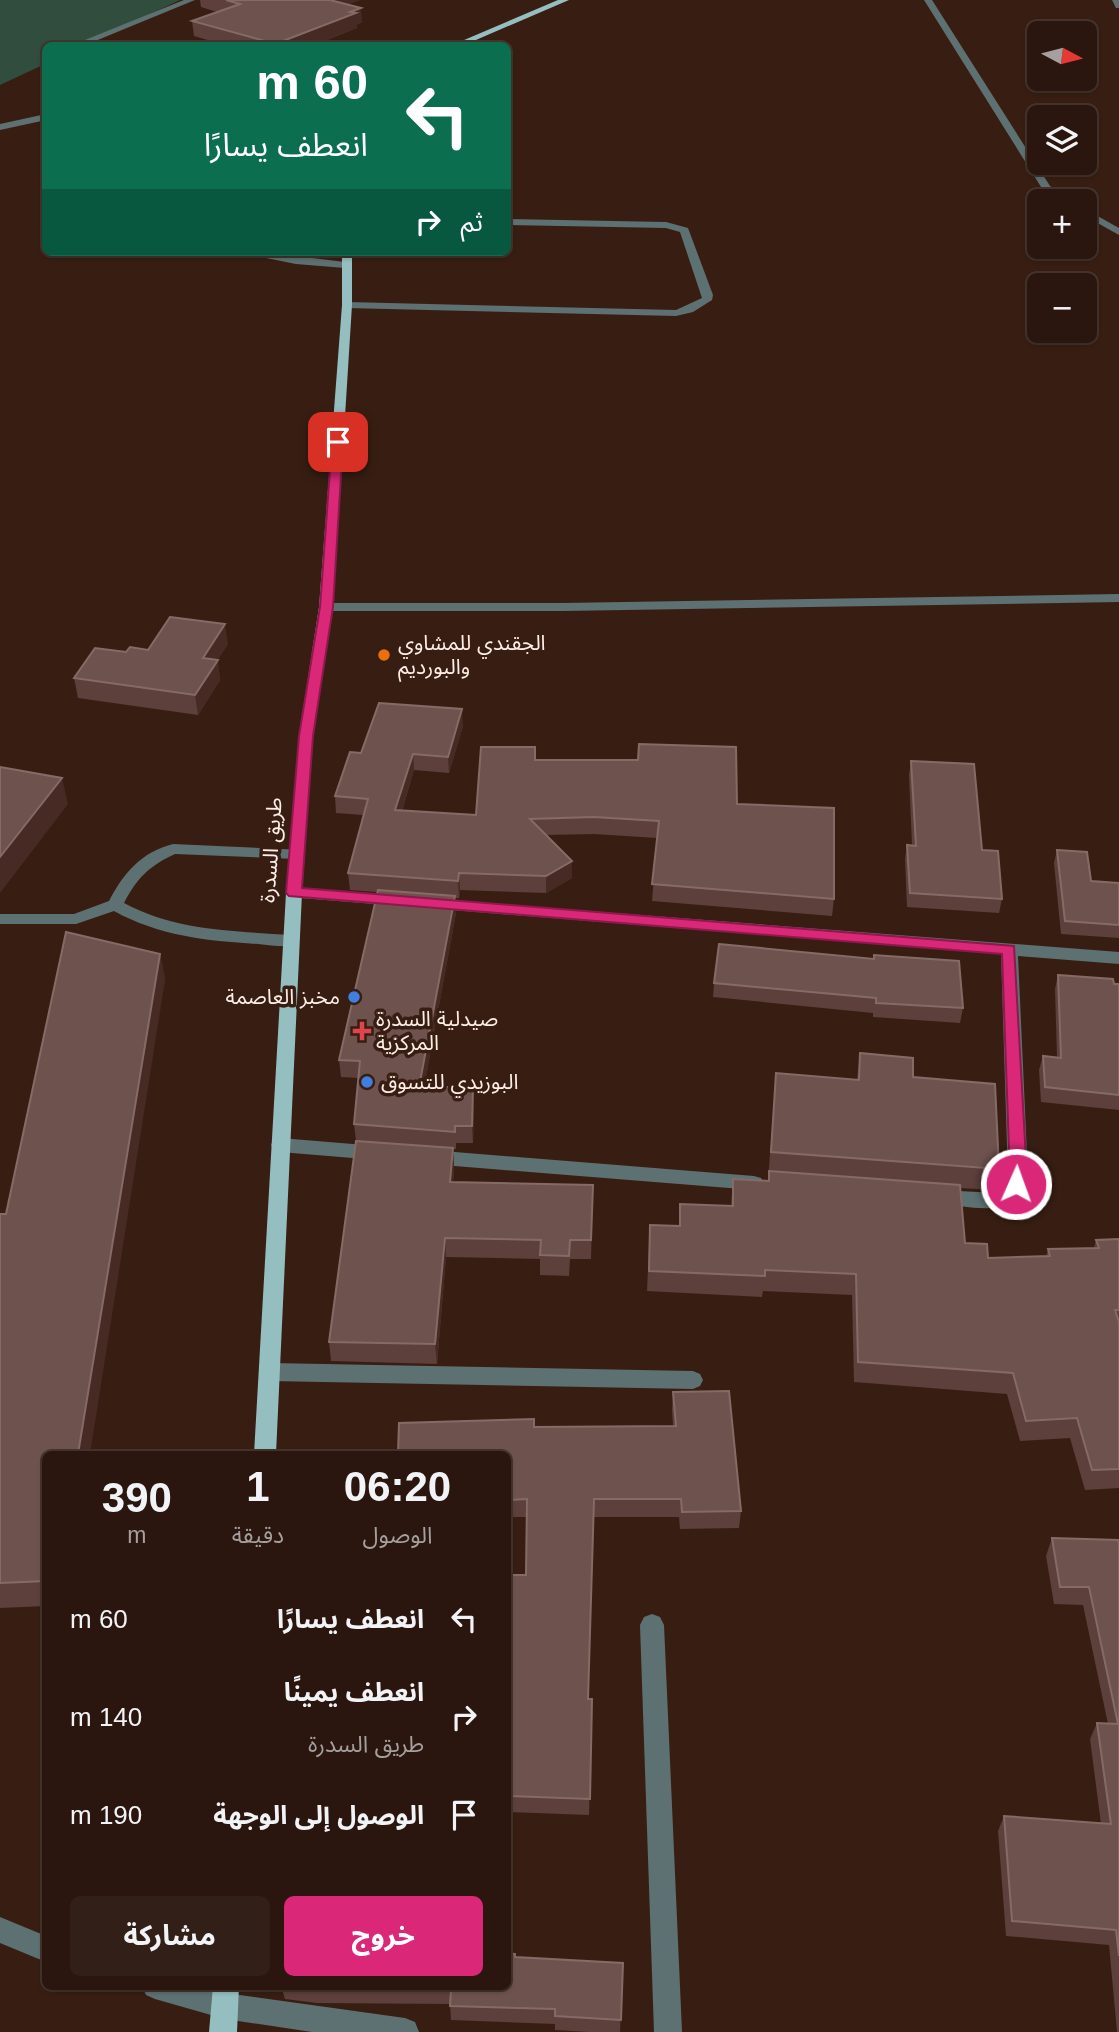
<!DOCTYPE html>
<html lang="ar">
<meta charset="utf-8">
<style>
:root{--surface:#2a160e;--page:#321f17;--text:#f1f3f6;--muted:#a59f9e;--line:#46352e;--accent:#db2777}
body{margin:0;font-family:Arial,"Noto Sans Arabic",sans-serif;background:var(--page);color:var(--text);direction:rtl;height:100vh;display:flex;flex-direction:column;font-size:26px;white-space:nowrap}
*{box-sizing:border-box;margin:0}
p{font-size:23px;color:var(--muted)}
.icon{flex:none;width:38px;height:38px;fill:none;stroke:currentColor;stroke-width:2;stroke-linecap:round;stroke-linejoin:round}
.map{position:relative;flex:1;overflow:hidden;direction:ltr}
.side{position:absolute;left:42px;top:1451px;width:469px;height:539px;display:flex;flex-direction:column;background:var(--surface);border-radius:10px;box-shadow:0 2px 5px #0004,0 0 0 2px var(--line);direction:rtl}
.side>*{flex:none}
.top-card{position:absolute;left:42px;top:42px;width:469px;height:214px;border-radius:10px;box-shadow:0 2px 5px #0004,0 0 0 2px var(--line);direction:rtl;background:#0b6e4f;color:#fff;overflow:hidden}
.needle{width:46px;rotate:97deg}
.tools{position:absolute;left:1027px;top:21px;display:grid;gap:14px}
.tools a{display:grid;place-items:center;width:70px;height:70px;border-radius:10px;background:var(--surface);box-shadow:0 2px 5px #0004,0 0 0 2px var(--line);font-size:35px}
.pin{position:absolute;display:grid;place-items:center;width:60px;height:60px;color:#fff;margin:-30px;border-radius:14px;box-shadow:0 4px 10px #0006}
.me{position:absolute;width:77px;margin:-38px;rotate:2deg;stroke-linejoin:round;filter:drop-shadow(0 0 5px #0008)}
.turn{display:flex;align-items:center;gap:24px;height:147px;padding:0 28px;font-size:32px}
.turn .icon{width:91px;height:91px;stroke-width:2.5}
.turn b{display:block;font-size:49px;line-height:60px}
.then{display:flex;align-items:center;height:66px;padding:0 28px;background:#0003;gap:14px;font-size:26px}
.eta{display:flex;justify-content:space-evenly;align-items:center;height:119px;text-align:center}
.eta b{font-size:42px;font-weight:700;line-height:49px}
.action{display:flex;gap:14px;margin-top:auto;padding:14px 28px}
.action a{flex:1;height:80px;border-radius:10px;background:var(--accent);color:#fff;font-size:28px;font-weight:700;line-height:80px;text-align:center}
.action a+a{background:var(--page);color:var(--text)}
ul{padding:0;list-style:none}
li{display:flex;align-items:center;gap:21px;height:98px;padding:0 28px}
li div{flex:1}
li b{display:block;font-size:26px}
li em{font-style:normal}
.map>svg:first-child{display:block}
.green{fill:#314d3e}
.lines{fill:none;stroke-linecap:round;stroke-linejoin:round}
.minor{fill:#5e7172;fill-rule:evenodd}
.major{fill:#95bec0;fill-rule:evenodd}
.wall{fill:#5d3f3b}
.shaded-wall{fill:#472a23}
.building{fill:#6e524e;stroke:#856a66;stroke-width:2}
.route{fill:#db2777;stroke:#8e194d;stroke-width:2}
.food-dot{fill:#e8710a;stroke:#381e12;stroke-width:2.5}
.shop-dot{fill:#3f7fe0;stroke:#381e12;stroke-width:2.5}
.health-dot{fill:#e0444e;stroke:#381e12;stroke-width:2.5}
.labels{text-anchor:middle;stroke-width:7;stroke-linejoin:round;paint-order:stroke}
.poi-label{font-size:21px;fill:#fdeee8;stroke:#381e12;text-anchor:start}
.street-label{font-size:21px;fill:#fdeee8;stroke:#381e12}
</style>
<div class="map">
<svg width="1119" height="2032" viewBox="0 0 1119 2032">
<rect width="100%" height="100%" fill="#381e12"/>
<!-- green -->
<polygon class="green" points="0,0 180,0 84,45 46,46 45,64 0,85"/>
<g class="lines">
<!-- minor -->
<g class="minor">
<polygon points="184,0 195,0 83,46 70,46"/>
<polygon points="924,0 932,0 1050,186 1072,201 1061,201 1043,190"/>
<polygon points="1112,0 1119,0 1119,8 1116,8"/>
<polygon points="46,114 46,120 0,130 0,124"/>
<polygon points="1085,209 1119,228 1119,235 1085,216"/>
<polygon points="508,219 666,222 688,228 713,295 712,300 693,312 676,316 347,308 342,305 347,302 676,310 702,298 680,232 666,228 508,225"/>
<polygon points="263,252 345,262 350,265 345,268 296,264 266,258"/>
<polygon points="1119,594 1119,602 563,611 326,611 319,607 326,603 563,603"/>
<path d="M173 844 303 850 305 854 303 858 297 859 175 854C149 866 137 878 124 903 176 931 234 931 291 935L299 941 297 945C285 948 271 945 258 944 208 941 159 936 114 911L76 924H0V914H74L109 901C123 874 141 852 173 844Z"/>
<polygon points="294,888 399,896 407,901 399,906 288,897 286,893"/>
<path d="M433 899 1119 952V964L1018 956 1028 1177C1026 1183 1024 1193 1020 1198 1002 1216 961 1205 939 1204L932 1202 929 1197 932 1192 939 1190 997 1193 1005 1189 1008 1177 1001 954 427 908 425 904 427 900Z"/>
<polygon points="280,1138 377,1146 384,1148 386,1153 384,1158 377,1160 280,1152 273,1150 271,1145 273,1140"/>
<polygon points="430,1150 754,1176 761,1178 764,1183 761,1188 754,1190 430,1164 423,1162 421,1157 423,1152"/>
<polygon points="270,1363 693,1371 700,1374 703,1380 700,1386 693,1389 270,1381 263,1378 260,1372 263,1366"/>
<polygon points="652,1614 660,1617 664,1625 682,2032 654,2032 640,1625 644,1617"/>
<polygon points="0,1917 46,1936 46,1962 0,1943"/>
<polygon points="142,1986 203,1986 225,1993 405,2018 415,2022 419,2032 312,2032 225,2019 155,1999 146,1995"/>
</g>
<!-- major -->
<g class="major">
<polygon points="558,0 569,0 462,46 450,46"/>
<polygon points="342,252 352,252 352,305 333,607 313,736 302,893 276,1454 254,1454 286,893 299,736 319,607 342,305"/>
<polygon points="213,1986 239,1986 237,2032 209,2032"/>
</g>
</g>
<!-- wall -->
<g class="wall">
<polygon points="200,0 360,0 348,4 362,22 356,25 357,28 312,46 228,46 194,36 192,21 217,12 201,7"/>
<polygon points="228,644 217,660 220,680 198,715 78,698 74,678 126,652"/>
<polygon points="463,726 449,773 414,770 402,811 476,815 535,760 737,804 834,899 832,916 652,901 657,838 594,834 546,835 572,861 572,878 546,893 460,890 459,898 455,898 456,913 424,1087 474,1104 473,1143 456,1143 456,1149 453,1149 454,1168 453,1182 593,1185 591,1259 570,1259 569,1276 540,1275 540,1259 446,1257 437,1364 331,1361 329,1342 356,1141 354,1124 359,1078 341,1077 339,1060 377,892 350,890 348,873 363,815 336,813 335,796 361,753"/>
<polygon points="911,761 982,850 1002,899 999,913 907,907 905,859 907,845 912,845 909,775"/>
<polygon points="1057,850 1091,881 1119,883 1119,938 1061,934 1054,863"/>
<polygon points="160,954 165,980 46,1454 46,1606 0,1608 0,1214 6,1214"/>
<polygon points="874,955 963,1008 960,1023 873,1017 873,1013 713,997 714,983 874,959"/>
<polygon points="1058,975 1119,984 1119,1110 1041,1102 1039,1070 1043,1056 1057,1057 1055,989"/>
<polygon points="860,1053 913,1077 999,1169 994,1190 960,1188 965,1243 988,1258 1046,1257 1048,1249 1094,1248 1096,1240 1119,1239 1119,1488 1085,1490 1070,1438 1020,1441 1007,1394 854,1382 852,1295 763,1291 762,1297 647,1291 650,1225 679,1226 680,1204 731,1206 733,1179 768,1181 776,1073 857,1080"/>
<polygon points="673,1392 741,1511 739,1528 680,1529 679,1517 594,1517 588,1699 592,1699 589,1815 508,1812 508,1575 526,1575 526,1517 508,1517 508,1454 534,1427 673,1426 672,1410"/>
<polygon points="1052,1538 1119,1540 1119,2032 1117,2032 1109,1945 1006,1936 998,1831 1004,1816 1101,1824 1090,1739 1097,1723 1108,1724 1083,1605 1054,1604 1046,1556"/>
<polygon points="515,1957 623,1963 620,2032 589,2032 555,2030 555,2024 451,2020 450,2004 317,2003 285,1999 281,1986 508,1986"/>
</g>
<!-- shaded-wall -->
<g class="shaded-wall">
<polygon points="325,0 360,0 326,13"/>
<polygon points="361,8 362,22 356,25 357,28 312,46 284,46 283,41"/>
<polygon points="225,624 228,644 206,678 203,658"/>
<polygon points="218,660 220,680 198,715 195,695"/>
<polygon points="462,709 463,726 449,773 448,757"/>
<polygon points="413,754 414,770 397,827 395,810"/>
<polygon points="62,778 68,804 0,893 0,857"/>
<polygon points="572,861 572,878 546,893 546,876"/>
<polygon points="459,873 460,890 459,898 458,881"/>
<polygon points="455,896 456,913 421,1104 419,1087"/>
<polygon points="160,954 165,980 90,1454 78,1454"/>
<polygon points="473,1087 474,1104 473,1143 472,1126"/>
<polygon points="453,1148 454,1168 451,1201 450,1182"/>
<polygon points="445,1238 446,1257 437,1364 435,1344"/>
</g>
<!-- building -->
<g class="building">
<polygon points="226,0 330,0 361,8 350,12 356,13 283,41 265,41 192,21 240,4"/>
<polygon points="170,617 225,624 203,658 218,660 195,695 74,678 95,648 126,652 130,647 148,650"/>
<polygon points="379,703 462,709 448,757 413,754 395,810 476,815 481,747 535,747 535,760 638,760 639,744 736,747 737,804 834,808 834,899 652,884 659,821 594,817 530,819 572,861 546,876 459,873 458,881 348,873 368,799 335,796 350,752 361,753"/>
<polygon points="911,761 974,764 982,850 998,851 1002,899 910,893 907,845 916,846"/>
<polygon points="0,767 62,778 0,857"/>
<polygon points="1057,850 1087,852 1091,881 1119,883 1119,925 1065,921"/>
<polygon points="378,890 455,896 419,1087 473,1087 472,1126 455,1126 455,1132 354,1124 360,1061 339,1060"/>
<polygon points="66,932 160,954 78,1454 46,1454 46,1581 0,1583 0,1214 6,1214"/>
<polygon points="719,944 874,959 874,955 959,961 963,1008 876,1003 876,998 714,983"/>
<polygon points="1058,975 1113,979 1114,984 1119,984 1119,1095 1045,1087 1043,1056 1061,1058"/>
<polygon points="860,1053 913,1058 913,1077 995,1084 999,1169 771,1152 776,1073 859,1080"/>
<polygon points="356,1141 453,1148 450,1182 593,1185 591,1240 570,1240 569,1256 540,1255 541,1240 445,1238 435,1344 329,1342"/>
<polygon points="769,1171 960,1185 965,1243 987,1244 988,1258 1050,1256 1048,1249 1099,1248 1096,1240 1119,1239 1119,1310 1115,1310 1119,1322 1119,1469 1092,1470 1077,1418 1026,1421 1013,1373 858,1362 856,1274 765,1270 765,1276 649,1271 650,1225 680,1226 680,1204 733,1206 733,1179 769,1181"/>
<polygon points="729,1391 741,1511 682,1512 681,1499 594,1499 588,1699 592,1699 590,1799 508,1796 508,1575 526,1575 527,1499 508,1500 508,1454 398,1454 399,1423 534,1419 534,1427 676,1426 673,1392"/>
<polygon points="1052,1538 1119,1540 1119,1956 1116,1930 1012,1921 1004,1816 1111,1824 1097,1723 1118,1724 1089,1587 1060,1587"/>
<polygon points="508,1953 515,1954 515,1957 623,1963 621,2020 555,2016 555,2009 450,2006 451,1990 313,1989 296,1986 508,1986"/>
</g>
<!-- route -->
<polygon class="route" points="338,439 343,442 333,607 313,736 302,888 1014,946 1027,1177 1022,1189 1010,1189 1007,1184 1010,1177 1002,954 289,896 286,893 299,736 320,607 332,442"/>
<!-- markers -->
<circle class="food-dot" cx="384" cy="655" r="7"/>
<g class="shop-dot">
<circle cx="354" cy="997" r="7"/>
<circle cx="367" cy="1082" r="7"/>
</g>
<path class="health-dot" d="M358.5 1020.5h7v7h7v7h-7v7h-7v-7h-7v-7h7z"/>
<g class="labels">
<!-- poi labels -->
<g class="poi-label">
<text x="398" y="650">الجقندي للمشاوي<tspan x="398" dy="24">والبورديم</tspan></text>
<text x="340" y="1004" text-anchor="end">مخبز العاصمة</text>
<text x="376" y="1026">صيدلية السدرة<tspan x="376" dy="24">المركزية</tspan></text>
<text x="381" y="1089">البوزيدي للتسوق</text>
</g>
<!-- street labels -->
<g class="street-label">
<text transform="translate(271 850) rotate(-86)" y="7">طريق السدرة</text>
</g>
</g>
</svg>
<div class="tools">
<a><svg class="needle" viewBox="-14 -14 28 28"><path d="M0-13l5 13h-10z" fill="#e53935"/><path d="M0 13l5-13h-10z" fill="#a59f9e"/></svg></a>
<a><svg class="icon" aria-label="layers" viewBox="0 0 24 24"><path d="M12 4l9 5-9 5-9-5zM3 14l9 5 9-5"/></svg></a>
<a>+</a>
<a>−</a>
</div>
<div class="pin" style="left:338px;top:442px;background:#d93025"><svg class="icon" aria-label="arrive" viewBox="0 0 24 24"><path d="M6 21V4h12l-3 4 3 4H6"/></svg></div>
<svg class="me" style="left:1016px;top:1184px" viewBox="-20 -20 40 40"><circle r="17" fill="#db2777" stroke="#fff" stroke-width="3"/><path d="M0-11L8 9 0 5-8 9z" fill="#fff"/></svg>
<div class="top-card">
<div class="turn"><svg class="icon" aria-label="left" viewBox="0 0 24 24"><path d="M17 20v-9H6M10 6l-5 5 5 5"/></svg><div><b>60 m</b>انعطف يسارًا</div></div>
<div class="then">ثم<svg class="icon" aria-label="right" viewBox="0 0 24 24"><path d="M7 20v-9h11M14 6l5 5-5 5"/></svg></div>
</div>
<section class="side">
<div class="eta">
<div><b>06:20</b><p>الوصول</p></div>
<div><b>1</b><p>دقيقة</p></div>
<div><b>390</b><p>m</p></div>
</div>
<ul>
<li><svg class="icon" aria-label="left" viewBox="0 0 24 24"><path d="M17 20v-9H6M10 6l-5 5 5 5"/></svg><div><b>انعطف يسارًا</b></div><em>60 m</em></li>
<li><svg class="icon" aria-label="right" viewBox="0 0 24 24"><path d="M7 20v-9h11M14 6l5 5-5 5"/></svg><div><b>انعطف يمينًا</b><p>طريق السدرة</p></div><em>140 m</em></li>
<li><svg class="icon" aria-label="arrive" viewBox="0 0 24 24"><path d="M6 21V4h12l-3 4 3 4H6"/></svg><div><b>الوصول إلى الوجهة</b></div><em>190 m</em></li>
</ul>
<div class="action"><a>خروج</a><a>مشاركة</a></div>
</section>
</div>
